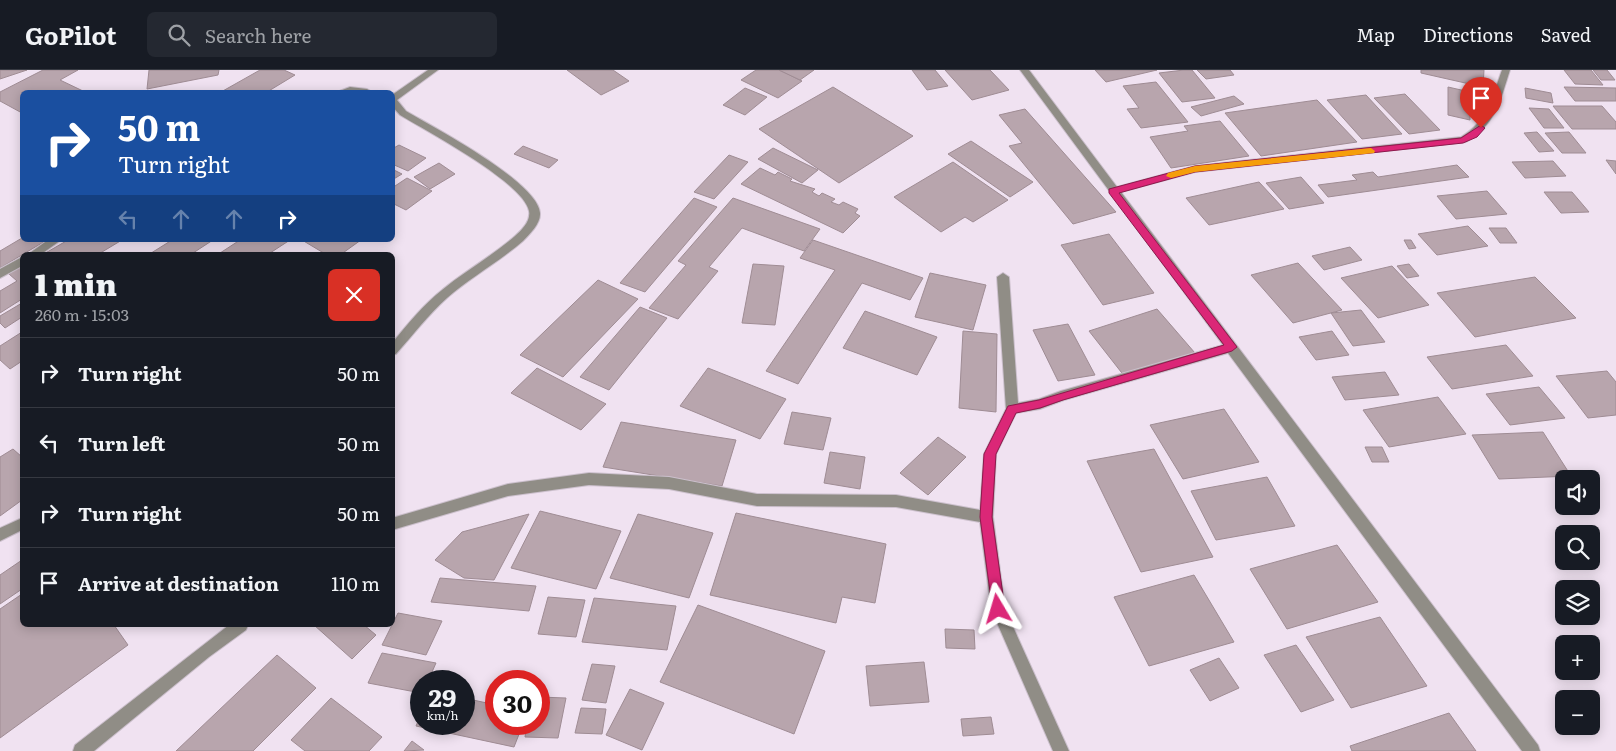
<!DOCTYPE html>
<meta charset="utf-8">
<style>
:root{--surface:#171b24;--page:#242831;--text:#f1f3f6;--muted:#9ea1a6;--line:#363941}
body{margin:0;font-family:Literata,serif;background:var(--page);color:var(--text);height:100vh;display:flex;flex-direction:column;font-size:19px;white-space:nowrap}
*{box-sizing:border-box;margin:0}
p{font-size:16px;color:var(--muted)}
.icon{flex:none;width:28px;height:28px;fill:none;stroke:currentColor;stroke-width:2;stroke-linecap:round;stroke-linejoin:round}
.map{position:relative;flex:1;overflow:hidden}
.panel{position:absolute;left:20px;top:182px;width:375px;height:375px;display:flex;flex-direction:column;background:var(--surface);border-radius:8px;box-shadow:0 2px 12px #0003}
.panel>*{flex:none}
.banner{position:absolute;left:20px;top:20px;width:375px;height:152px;border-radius:8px;box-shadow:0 2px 12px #0003;background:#1a4fa0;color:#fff;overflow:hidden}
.controls{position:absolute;left:1555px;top:400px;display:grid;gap:10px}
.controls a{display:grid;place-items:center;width:45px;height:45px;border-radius:8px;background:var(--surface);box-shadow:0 2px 12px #0003;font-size:25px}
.speed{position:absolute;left:410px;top:600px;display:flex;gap:10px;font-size:25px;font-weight:700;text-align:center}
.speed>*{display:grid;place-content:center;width:65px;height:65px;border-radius:50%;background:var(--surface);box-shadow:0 2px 12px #0003;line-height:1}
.speed small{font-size:12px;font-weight:400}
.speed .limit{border:8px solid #d22;background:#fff;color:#111}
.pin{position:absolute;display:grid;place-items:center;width:42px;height:42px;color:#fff;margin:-51px -21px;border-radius:50% 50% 50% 0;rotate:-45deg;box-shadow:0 0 5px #0007}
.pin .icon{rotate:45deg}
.me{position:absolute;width:55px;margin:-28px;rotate:353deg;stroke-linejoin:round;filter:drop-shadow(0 0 4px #0008)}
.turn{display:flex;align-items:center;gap:18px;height:105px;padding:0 15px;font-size:22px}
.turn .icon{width:65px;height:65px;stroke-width:2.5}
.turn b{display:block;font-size:35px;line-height:42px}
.lanes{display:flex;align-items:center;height:48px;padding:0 15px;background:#0003;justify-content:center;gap:25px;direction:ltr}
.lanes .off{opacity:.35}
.round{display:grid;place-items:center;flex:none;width:52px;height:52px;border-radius:8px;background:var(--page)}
.summary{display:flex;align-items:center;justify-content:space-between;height:85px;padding:0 15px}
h1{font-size:30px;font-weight:800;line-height:38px}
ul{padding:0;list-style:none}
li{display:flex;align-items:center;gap:15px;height:70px;padding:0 15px;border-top:1px solid var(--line)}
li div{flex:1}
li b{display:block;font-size:19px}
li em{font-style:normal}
header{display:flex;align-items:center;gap:30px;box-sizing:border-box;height:70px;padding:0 25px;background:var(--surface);border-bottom:1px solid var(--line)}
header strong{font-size:24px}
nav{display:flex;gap:28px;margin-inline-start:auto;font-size:18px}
.search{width:350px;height:45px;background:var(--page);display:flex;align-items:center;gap:12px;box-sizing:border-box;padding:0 18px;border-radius:8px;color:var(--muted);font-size:19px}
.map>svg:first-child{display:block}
.building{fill:#b8a5ad;stroke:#9f8c94}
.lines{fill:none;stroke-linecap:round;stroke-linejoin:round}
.minor-casing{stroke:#ccc0cd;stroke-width:2}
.minor{fill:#908d86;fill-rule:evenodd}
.route{fill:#db2777;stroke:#8e194d}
.slow{fill:#f59e0b}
</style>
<header>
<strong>GoPilot</strong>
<div class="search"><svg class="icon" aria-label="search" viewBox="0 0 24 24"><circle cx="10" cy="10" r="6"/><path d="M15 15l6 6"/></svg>Search here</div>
<nav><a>Map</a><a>Directions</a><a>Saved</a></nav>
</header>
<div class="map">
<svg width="1616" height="681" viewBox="0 0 1616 681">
<rect width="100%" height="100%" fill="#f0e2f1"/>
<!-- building -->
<g class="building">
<polygon points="0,0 27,0 0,9"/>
<polygon points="43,0 78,0 60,10 83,21 22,22 22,43 0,31 0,22"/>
<polygon points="149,0 219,0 218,5 147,19"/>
<polygon points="260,0 284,0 295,5 267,22 221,22"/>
<polygon points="567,0 613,0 629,11 601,25"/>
<polygon points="756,0 779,0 802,11 778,28 741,10"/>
<polygon points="779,0 814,0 800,10"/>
<polygon points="912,0 935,0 948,16 927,20"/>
<polygon points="945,0 990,0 1009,20 972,30"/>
<polygon points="1095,0 1157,0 1106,12"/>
<polygon points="1184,0 1192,0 1215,28 1182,32 1159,3"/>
<polygon points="1197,0 1230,0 1234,5 1206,9"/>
<polygon points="1421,0 1484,0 1483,17 1421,3"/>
<polygon points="1564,0 1591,0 1603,15 1575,14"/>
<polygon points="1593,0 1607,0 1615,10 1601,10"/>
<polygon points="1156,12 1188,52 1141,58 1127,39 1139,38 1123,16"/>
<polygon points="833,17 913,66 839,113 759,59"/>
<polygon points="1448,17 1470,22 1470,50 1448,45"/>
<polygon points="1564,17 1616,18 1616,31 1575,31"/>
<polygon points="745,18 767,27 745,45 723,35"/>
<polygon points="1525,18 1551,23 1553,33 1526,28"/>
<polygon points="1405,24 1440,60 1409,64 1374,28"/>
<polygon points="1366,25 1402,64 1362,69 1327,30"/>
<polygon points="1234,26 1244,34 1201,46 1191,37"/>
<polygon points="1317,30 1357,72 1261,86 1225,43"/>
<polygon points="1553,36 1602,36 1616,52 1616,59 1572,59"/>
<polygon points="1529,38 1549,39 1564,58 1544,58"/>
<polygon points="1025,39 1116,142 1073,154 1009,76 1022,73 999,45"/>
<polygon points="1220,51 1249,86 1171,98 1150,67 1188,61 1184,56"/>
<polygon points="1537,62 1554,81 1539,82 1524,63"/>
<polygon points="1569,62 1586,83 1562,83 1545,63"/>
<polygon points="971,71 1033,112 1010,127 948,84"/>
<polygon points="399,75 426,88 408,101 392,94 392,79"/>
<polygon points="523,76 558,90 549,98 514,84"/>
<polygon points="773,78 818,100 802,113 758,89"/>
<polygon points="729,85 748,92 714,129 694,122"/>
<polygon points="1606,90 1616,91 1616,104"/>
<polygon points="1553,91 1566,106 1525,108 1512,92"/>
<polygon points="953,92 1008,130 973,152 965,147 941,162 894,127"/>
<polygon points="439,93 455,104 430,119 414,107"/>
<polygon points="1457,95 1469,107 1328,127 1318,115 1357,110 1352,105 1373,102 1378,107"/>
<polygon points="760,98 775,105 778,102 792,109 790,111 815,119 812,122 819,126 822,123 835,129 831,132 839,135 843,132 858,139 855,143 860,146 843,163 741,114"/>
<polygon points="392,99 402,104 392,110"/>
<polygon points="1301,107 1324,133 1289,139 1266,113"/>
<polygon points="407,108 432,121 406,140 392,133 392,118"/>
<polygon points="1259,112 1284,139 1209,155 1186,128"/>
<polygon points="1487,121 1507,144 1456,149 1437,126"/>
<polygon points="1544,122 1572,122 1589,142 1561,143"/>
<polygon points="694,128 717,137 645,222 620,213"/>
<polygon points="733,128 820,159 804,181 742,158 709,197 718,201 678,249 649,238 686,195 678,191"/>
<polygon points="1468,156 1488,176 1437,185 1418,164"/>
<polygon points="1489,158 1506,158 1517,173 1500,173"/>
<polygon points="1109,164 1154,223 1103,235 1061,175"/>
<polygon points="22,168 22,170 47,170 0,198 0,181"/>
<polygon points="68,170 122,170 97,185 42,185"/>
<polygon points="172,170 213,170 190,185 148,185"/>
<polygon points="240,170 290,170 267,185 217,185"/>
<polygon points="302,170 361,170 340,185 327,185"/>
<polygon points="813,170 923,208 910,230 862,213 798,314 766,301 835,200 800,188"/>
<polygon points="1404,170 1411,170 1416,178 1409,179"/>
<polygon points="1350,177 1362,190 1324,200 1312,186"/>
<polygon points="1298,193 1342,240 1293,253 1251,205"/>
<polygon points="753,194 784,196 775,255 742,253"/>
<polygon points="1409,194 1419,206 1407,208 1397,196"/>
<polygon points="22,196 22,229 0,243 0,221 17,211 9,204"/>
<polygon points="1392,196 1429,235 1378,248 1341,208"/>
<polygon points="930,203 986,215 973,260 915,247"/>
<polygon points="1535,207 1576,248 1475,267 1437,223"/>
<polygon points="598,210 638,229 563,307 520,285"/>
<polygon points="22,233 22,247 5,258 0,253 0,246"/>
<polygon points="640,237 667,248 609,320 580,307"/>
<polygon points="1157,239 1195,283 1125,307 1089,261"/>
<polygon points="1361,240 1385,272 1353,276 1331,243"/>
<polygon points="865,241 937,267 917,305 843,278"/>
<polygon points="1068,254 1095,305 1058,311 1033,260"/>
<polygon points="963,261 997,264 996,342 959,338"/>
<polygon points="1332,261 1349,285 1316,290 1299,267"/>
<polygon points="22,262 22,291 10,299 0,290 0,276"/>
<polygon points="1506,275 1533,306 1452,319 1427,287"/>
<polygon points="537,298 606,334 581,360 511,323"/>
<polygon points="708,298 786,329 760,369 680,336"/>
<polygon points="1607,301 1616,312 1616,345 1588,348 1556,306"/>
<polygon points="1385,302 1399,325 1345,330 1332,307"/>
<polygon points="1539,317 1565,348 1510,355 1486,324"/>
<polygon points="1438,327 1466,364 1389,377 1363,340"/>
<polygon points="1224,339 1259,392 1183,409 1150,355"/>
<polygon points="792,342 831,348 823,380 784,374"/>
<polygon points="621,352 736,370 722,416 603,397"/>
<polygon points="1543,362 1571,406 1499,409 1472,365"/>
<polygon points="938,367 966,387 928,425 900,403"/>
<polygon points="1365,377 1382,377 1389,392 1372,392"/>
<polygon points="13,379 22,387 22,430 0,446 0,387"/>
<polygon points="1154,379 1213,487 1141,502 1087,391"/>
<polygon points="830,382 865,387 860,419 824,413"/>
<polygon points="1267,407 1295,456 1216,470 1191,421"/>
<polygon points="540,441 621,461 596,519 511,498"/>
<polygon points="736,443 886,474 875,533 842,527 836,553 710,525"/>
<polygon points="529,444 494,510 464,508 435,490 462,462"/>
<polygon points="638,444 713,463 689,528 610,508"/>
<polygon points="1337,475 1378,532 1287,559 1250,499"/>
<polygon points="22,490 22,519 0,534 0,505"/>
<polygon points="1194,505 1234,572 1149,596 1114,527"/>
<polygon points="440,508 536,516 529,541 431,532"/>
<polygon points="22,524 22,555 114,555 128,575 0,668 0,539"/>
<polygon points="548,527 585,530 576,567 538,564"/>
<polygon points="594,528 676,536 667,580 582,572"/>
<polygon points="698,535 825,581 794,664 660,612"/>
<polygon points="398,543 442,551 426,585 382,575"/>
<polygon points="1380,547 1427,616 1351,638 1306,567"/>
<polygon points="314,555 364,555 376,565 352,589"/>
<polygon points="945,559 974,560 975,579 946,578"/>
<polygon points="1296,575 1334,630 1301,642 1264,585"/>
<polygon points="382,583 436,593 428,611 421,611 421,623 368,613"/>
<polygon points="277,585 316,618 253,681 176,681"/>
<polygon points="1219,588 1239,618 1210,631 1190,600"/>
<polygon points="924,592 929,632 870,636 866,596"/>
<polygon points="592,594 615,596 606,633 582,630"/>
<polygon points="630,619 664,633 642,680 606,665"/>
<polygon points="539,627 566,628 558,668 525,667 527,654 539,654"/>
<polygon points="331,628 382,667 369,681 305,681 291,670"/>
<polygon points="464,628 496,635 496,654 523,654 514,677 416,656 421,644 421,654 464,654"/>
<polygon points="581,638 606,639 602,664 575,663"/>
<polygon points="1449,643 1476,681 1352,681 1350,676"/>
<polygon points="991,647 994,664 963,666 961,649"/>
<polygon points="412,671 424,680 404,681"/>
</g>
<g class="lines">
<!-- minor casing -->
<g class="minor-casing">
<g id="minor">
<path d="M428 0H438L397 30 406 41C433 57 538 112 540 143 541 153 530 164 523 171 499 192 471 207 447 228 428 245 413 265 396 284L392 285V273C408 254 423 235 442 220 465 201 492 186 515 166 522 160 531 151 529 141 523 112 426 61 400 45L392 36V25Z"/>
<path d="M1020 0H1029L1117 117 1195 96 1461 67C1487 52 1492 27 1502 0H1510C1500 31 1496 54 1466 72L1195 102 1121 122 1538 675 1540 681H1522L1228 283 1064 330 1040 339 1016 343 996 384 993 447 1005 539 1069 681H1053L991 539 980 452 896 437 757 436 669 419 589 415 508 426 392 460V448L508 414 589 403 669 407 757 424 896 425 980 440 984 384 1006 339 997 207 1003 203 1009 207 1018 333 1039 329 1061 321 1223 275Z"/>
<polygon points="350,17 367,19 372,22 337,22"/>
<polygon points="48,170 61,170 40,185 27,185"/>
<polygon points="22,187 22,196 0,208 0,199"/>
<polygon points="22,448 22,460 0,471 0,458"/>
<polygon points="229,555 248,555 246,560 209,587 94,681 73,681 75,675"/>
</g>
</g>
<!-- minor -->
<use href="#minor" class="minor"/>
</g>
<!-- route -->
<polygon class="route" points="1481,55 1485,58 1477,67 1463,73 1195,102 1119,123 1237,277 1232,281 1063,330 1040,338 1016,343 996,384 992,447 1005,539 1003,544 998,546 993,544 980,447 984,384 1008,336 1039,330 1224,275 1109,123 1109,119 1195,96 1461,68"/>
<!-- slow -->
<polygon class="slow" points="1371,78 1375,81 1374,83 1195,102 1171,108 1166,106 1168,103 1195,96"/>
</svg>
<div class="controls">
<a><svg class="icon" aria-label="sound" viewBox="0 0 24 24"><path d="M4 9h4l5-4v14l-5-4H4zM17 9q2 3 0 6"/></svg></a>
<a><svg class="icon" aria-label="search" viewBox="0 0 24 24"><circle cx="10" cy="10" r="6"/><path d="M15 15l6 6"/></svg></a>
<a><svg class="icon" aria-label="layers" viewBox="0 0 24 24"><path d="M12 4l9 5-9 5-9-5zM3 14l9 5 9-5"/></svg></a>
<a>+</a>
<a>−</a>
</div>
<div class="speed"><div>29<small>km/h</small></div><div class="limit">30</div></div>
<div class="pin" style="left:1481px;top:58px;background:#d93025"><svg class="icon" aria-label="arrive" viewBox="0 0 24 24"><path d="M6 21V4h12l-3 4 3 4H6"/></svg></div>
<svg class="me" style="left:998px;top:539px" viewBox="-20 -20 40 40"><path d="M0-17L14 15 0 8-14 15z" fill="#db2777" stroke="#fff" stroke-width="4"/></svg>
<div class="banner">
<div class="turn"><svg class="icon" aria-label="right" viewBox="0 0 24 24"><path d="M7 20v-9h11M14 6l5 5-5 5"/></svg><div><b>50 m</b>Turn right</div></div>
<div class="lanes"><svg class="icon off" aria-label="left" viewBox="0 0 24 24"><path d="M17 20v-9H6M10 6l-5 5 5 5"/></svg><svg class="icon off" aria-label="ahead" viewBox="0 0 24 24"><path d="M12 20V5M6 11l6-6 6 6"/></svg><svg class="icon off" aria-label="ahead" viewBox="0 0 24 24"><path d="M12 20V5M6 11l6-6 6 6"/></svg><svg class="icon" aria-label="right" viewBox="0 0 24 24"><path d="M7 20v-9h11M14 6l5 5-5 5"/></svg></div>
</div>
<section class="panel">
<div class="summary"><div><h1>1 min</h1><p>260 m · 15:03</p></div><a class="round" style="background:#d93025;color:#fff"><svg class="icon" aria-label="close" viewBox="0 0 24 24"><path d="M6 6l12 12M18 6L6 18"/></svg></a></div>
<ul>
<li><svg class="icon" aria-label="right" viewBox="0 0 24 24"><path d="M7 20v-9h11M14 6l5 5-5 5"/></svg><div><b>Turn right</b></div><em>50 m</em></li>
<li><svg class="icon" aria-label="left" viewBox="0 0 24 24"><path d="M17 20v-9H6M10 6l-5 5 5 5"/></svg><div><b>Turn left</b></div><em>50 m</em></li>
<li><svg class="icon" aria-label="right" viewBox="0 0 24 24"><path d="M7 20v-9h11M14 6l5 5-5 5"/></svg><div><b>Turn right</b></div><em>50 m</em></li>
<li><svg class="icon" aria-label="arrive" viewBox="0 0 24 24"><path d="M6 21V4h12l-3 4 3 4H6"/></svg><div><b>Arrive at destination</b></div><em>110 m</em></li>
</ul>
</section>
</div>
